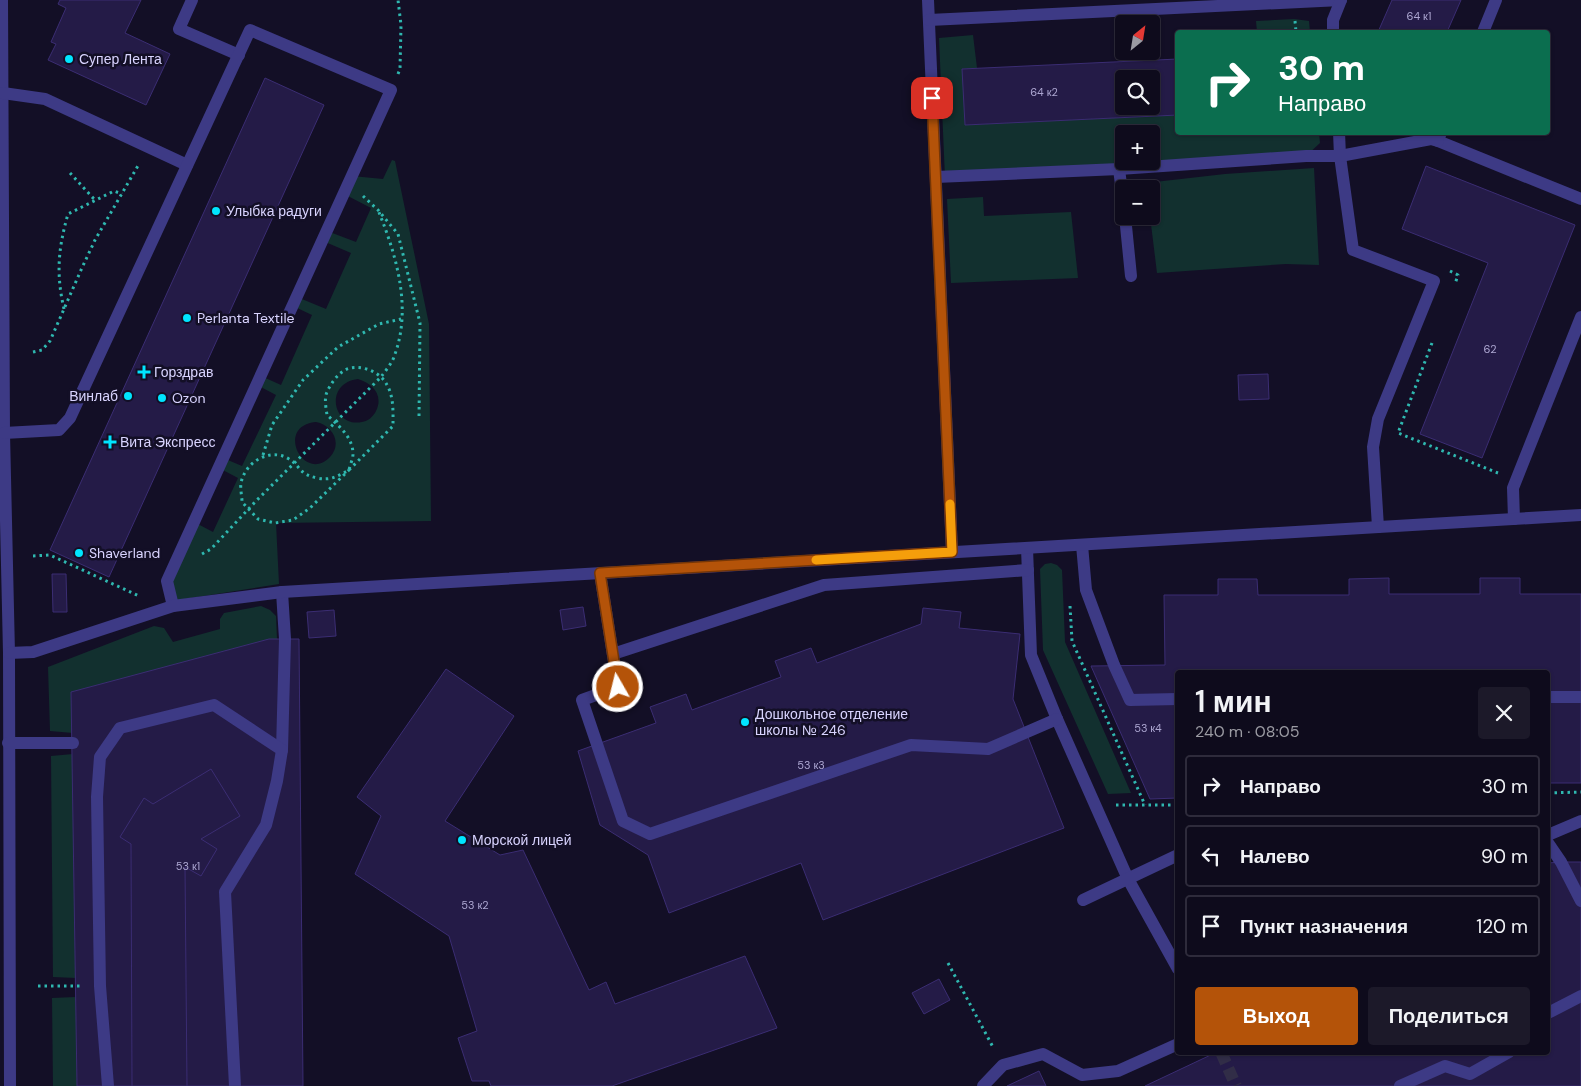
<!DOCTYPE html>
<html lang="ru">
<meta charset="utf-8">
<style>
:root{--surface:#0e0b1c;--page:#1c1929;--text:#f1f3f6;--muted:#9b9ba3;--line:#2e2b3b;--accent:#b45309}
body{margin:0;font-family:"DM Sans",sans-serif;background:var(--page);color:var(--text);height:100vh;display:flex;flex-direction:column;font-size:19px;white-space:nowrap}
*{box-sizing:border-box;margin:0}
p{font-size:16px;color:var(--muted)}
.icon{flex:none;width:28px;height:28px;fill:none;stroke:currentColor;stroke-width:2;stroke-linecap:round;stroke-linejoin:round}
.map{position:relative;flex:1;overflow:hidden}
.drawer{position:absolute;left:1175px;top:670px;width:375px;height:385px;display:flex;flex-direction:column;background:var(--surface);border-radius:5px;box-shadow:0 1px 4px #0004,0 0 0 1px var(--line)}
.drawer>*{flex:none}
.hud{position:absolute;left:1175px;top:30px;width:375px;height:105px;border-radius:5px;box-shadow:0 1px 4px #0004,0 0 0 1px var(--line);background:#0b6e4f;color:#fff;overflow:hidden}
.needle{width:32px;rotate:30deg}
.controls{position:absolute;left:1115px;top:15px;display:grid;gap:10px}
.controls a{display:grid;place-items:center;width:45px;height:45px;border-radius:5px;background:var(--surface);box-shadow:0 1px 4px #0004,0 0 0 1px var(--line);font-size:25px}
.pin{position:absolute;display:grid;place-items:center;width:42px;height:42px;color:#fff;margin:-21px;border-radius:10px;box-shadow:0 2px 8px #0006}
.me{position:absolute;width:55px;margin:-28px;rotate:352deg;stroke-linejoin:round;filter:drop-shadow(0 0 4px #0008)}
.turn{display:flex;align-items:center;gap:18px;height:105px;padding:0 20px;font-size:22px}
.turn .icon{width:65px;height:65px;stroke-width:2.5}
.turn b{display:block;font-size:35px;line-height:42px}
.round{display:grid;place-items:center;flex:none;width:52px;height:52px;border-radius:5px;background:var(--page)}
.head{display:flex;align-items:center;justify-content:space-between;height:85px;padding:0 20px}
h1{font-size:30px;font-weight:600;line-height:38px}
.button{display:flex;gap:10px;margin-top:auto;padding:10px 20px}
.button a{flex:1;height:58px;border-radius:5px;background:var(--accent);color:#fff;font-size:20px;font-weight:600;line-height:58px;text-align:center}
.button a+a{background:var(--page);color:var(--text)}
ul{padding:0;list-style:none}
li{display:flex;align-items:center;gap:15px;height:62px;margin:0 10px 8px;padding:0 10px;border:2px solid var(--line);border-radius:5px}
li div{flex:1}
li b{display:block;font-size:19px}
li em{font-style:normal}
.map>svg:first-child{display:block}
.green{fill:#12302f;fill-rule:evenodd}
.building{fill:#241b47;stroke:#3b2d73;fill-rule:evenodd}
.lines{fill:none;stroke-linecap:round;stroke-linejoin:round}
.minor-tunnel{stroke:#312d47;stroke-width:12;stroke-dasharray:12 6;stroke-linecap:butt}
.path{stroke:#2fb8b0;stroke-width:3;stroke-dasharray:2.5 4;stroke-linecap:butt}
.minor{stroke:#3d3a85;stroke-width:12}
.route-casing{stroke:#753606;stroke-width:12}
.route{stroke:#b45309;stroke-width:9}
.slow{stroke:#f59e0b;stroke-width:9}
.poi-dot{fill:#00e5ff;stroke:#130f26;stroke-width:2}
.labels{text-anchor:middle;stroke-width:5;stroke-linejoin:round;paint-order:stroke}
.number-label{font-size:11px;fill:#aca6d1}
.poi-label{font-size:14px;fill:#d9d4ff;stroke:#130f26;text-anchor:start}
</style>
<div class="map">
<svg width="1581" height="1086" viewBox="0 0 1581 1086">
<rect width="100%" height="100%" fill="#130f26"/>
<!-- green -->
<g class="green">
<polygon points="1294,19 1309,21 1310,32 1257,32 1256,21"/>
<path d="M973 35 977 68 963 69 965 125 1177 115 1178 132 1319 133 1320 143 1306 156 945 178 939 38ZM1124 134H1151V161H1124Z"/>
<path d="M392 160 395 161 429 324 431 521 276 523 279 584 172 601 167 581 194 522 213 532 238 478 219 468 223 458 242 466 276 395 257 385 261 376 281 385 312 315 293 306 297 297 326 309 351 253 323 241 327 231 356 242 371 208 344 194 352 176 383 179ZM358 379C372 383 384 395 376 411 373 417 368 421 362 422 332 428 324 383 358 379ZM316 422C332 425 343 443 330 457 304 484 274 426 316 422Z"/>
<polygon points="1314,168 1319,265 1286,264 1157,273 1150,216 1151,216 1151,189 1146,189 1146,183 1225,174"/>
<polygon points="983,197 984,216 1071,212 1078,278 951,283 947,199"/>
<polygon points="1051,563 1057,565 1062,570 1065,642 1131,793 1108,794 1043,650 1040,569 1045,564"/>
<polygon points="261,606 270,610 276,616 277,639 73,733 50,731 48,667 154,626 164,628 173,642 220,629 220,619 224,613"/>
<polygon points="73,754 76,978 53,977 51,756"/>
<polygon points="76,997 77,1086 53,1086 52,998"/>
</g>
<!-- building -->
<g class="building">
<polygon points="60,0 141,0 125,33 170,54 146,105 48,60 56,44 51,42 66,8 58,4"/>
<polygon points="1392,0 1461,0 1447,32 1378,32"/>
<path d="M1178 59V115L965 125 962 69ZM1124 79H1151V106H1124Z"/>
<polygon points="265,78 324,105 109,577 50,550"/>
<polygon points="1426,166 1575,225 1482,458 1420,434 1488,263 1402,229"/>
<polygon points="1268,374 1269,399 1239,400 1238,375"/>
<polygon points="52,574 66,574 67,612 53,612"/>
<polygon points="1389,578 1389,594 1480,594 1480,578 1520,578 1520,594 1581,594 1581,783 1548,783 1548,672 1178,672 1178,798 1150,799 1091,666 1165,665 1164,595 1218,595 1218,579 1257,579 1258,595 1349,595 1349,579"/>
<polygon points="583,607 586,626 563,630 560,610"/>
<polygon points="923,608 961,612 959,628 1020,634 1013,699 1064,828 823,920 801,863 669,913 648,855 600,825 578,751 656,723 650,707 686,694 692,710 781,677 775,661 811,648 817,663 921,624"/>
<polygon points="334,610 336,636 309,638 307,612"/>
<polygon points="269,639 299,639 303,1086 77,1086 71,692"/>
<polygon points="446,669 514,716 445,821 500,855 523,850 589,990 606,982 615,1004 745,956 777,1028 612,1086 491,1086 489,1081 472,1081 458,1038 477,1031 449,936 355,874 381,816 357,797"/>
<polygon points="211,769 240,816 201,839 217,849 201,876 185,867 187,1086 132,1086 131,844 120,837 144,798 153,804"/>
<polygon points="1561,862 1581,862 1581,1086 1145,1086 1217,1052 1548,1052 1548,863"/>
<polygon points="939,979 950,1000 924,1014 912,993"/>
<polygon points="1039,1071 1046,1086 1007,1086"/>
</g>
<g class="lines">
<!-- minor-tunnel -->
<polyline class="minor-tunnel" points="1221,1052 1236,1086"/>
<!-- path -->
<g class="path">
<polyline points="1295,21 1296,32"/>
<polyline points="398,74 400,69 401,25 398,0"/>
<polyline points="70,173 94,199"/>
<polyline points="363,196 378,210 398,234 420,323 419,418"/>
<polyline points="1450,271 1458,275 1455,284"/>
<path d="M64 309C56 274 58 249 68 214L114 191 122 194"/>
<polyline points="1432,343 1398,433 1498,473"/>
<polyline points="33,352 42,350 50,341 81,270 95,240 139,164"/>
<polyline points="263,455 272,425 303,380 338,347 379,324 401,319"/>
<path d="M349 470 393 426C393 413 394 397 387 385 381 372 361 364 347 369 338 373 331 383 327 392 324 398 326 408 327 415 338 425 353 437 353 454 353 459 350 465 349 470 338 476 330 481 317 478 298 474 301 466 289 459 270 447 245 462 241 483 240 489 242 496 242 502L258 519 275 523 293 520 310 508 349 470"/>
<path d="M202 554 211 549 256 501 381 377C386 370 393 362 395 354 412 307 396 254 378 210"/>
<polyline points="33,556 50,555 139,596"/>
<polyline points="1070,606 1072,641 1145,805"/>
<polyline points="1548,793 1581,792"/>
<polyline points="1116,805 1178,805"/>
<polyline points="948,963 994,1049"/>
<polyline points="38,986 80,986"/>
</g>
<!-- minor -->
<g class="minor">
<polyline points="2,0 4,433 9,653 10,1086"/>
<polyline points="192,0 179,29 239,55"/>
<polyline points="928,0 952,552"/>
<polyline points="929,20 1341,0"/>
<polyline points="1333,32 1333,20 1341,0"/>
<polyline points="1483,32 1496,0"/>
<polyline points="3,93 45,99 187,165"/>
<polyline points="1339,132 1340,156 1353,250 1434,281 1378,419 1373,447 1378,527"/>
<polyline points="1441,132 1438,141 1581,199"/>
<polyline points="1119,169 1124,208"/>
<polyline points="936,177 1119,169 1306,156 1340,156 1431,139 1438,141"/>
<polyline points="1125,216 1131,276"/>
<polyline points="4,433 59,430 70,418 250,30 391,90 167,581 173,606"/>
<polyline points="1514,519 1513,488 1581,317"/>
<polyline points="1082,545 1086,590 1114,665 1130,700 1178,699"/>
<polyline points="1027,548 1031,655 1057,719 1128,879 1178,969"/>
<polyline points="600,573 618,687 582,700 623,821 650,834 911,745 988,749 1057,719"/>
<polyline points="282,592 285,639 282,750"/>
<polyline points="9,653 33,652 173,606 282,592 1581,515"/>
<polyline points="613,654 824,585 1028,570"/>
<polyline points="1548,697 1581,697"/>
<polyline points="8,743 73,743"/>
<polyline points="1548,835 1581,821"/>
<polyline points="1548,843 1561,862 1581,901"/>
<polyline points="1083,900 1178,855"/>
<polyline points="1548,1013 1581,996"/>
<polyline points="108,1086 100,986 97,797 100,757 120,728 214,705 282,750 277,781 266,825 225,892 235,1086"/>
<polyline points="983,1086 1003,1065 1043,1054 1082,1075 1118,1071 1178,1044"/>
<polyline points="1400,1086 1445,1066 1470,1074 1509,1052"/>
</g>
</g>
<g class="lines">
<!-- route casing -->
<g class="route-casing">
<polyline id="route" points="618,687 600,573 952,552 932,98"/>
</g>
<!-- route -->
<use href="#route" class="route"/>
<!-- slow -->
<polyline class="slow" points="816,560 952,552 950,504"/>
</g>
<!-- markers -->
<g class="poi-dot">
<circle cx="69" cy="59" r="5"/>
<circle cx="216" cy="211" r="5"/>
<circle cx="187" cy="318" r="5"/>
<path d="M141.5 364.5h5v5h5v5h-5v5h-5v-5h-5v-5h5z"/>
<circle cx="128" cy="396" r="5"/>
<circle cx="162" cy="398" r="5"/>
<path d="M107.5 434.5h5v5h5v5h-5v5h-5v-5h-5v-5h5z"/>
<circle cx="79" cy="553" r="5"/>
<circle cx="745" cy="722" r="5"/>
<circle cx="462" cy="840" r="5"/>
</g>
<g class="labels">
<!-- number labels -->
<g class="number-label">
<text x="1419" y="20">64 к1</text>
<text x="1044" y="96">64 к2</text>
<text x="1490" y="353">62</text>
<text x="1148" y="732">53 к4</text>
<text x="811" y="769">53 к3</text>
<text x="188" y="870">53 к1</text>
<text x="475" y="909">53 к2</text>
</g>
<!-- poi labels -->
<g class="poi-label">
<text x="79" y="64">Супер Лента</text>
<text x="226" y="216">Улыбка радуги</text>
<text x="197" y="323">Perlanta Textile</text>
<text x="154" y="377">Горздрав</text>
<text x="118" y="401" text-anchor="end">Винлаб</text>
<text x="172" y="403">Ozon</text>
<text x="120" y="447">Вита Экспресс</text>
<text x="89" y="558">Shaverland</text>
<text x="755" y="719">Дошкольное отделение<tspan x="755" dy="16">школы № 246</tspan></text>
<text x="472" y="845">Морской лицей</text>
</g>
</g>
</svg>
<div class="controls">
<a><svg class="needle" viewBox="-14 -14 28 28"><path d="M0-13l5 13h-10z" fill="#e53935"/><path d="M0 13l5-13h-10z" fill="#9b9ba3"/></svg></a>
<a><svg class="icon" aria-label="search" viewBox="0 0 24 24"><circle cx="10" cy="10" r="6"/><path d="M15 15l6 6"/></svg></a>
<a>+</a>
<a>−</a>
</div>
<div class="pin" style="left:932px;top:98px;background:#d93025"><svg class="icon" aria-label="arrive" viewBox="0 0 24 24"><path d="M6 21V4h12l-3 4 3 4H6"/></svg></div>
<svg class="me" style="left:618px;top:687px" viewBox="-20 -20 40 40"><circle r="17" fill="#b45309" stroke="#fff" stroke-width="3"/><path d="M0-11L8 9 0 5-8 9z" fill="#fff"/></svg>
<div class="hud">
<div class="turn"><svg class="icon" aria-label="right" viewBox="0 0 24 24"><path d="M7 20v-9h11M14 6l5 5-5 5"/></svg><div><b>30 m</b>Направо</div></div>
</div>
<section class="drawer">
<div class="head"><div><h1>1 мин</h1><p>240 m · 08:05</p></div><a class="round"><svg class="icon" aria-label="close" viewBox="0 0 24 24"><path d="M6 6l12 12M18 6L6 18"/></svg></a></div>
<ul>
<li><svg class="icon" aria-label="right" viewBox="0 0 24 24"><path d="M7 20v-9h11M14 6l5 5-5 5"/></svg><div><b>Направо</b></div><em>30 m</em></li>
<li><svg class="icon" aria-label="left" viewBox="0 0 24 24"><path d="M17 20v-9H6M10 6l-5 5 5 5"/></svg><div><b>Налево</b></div><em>90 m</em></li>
<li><svg class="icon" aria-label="arrive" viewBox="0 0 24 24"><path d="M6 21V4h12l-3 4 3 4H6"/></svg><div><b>Пункт назначения</b></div><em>120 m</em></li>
</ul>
<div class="button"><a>Выход</a><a>Поделиться</a></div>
</section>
</div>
